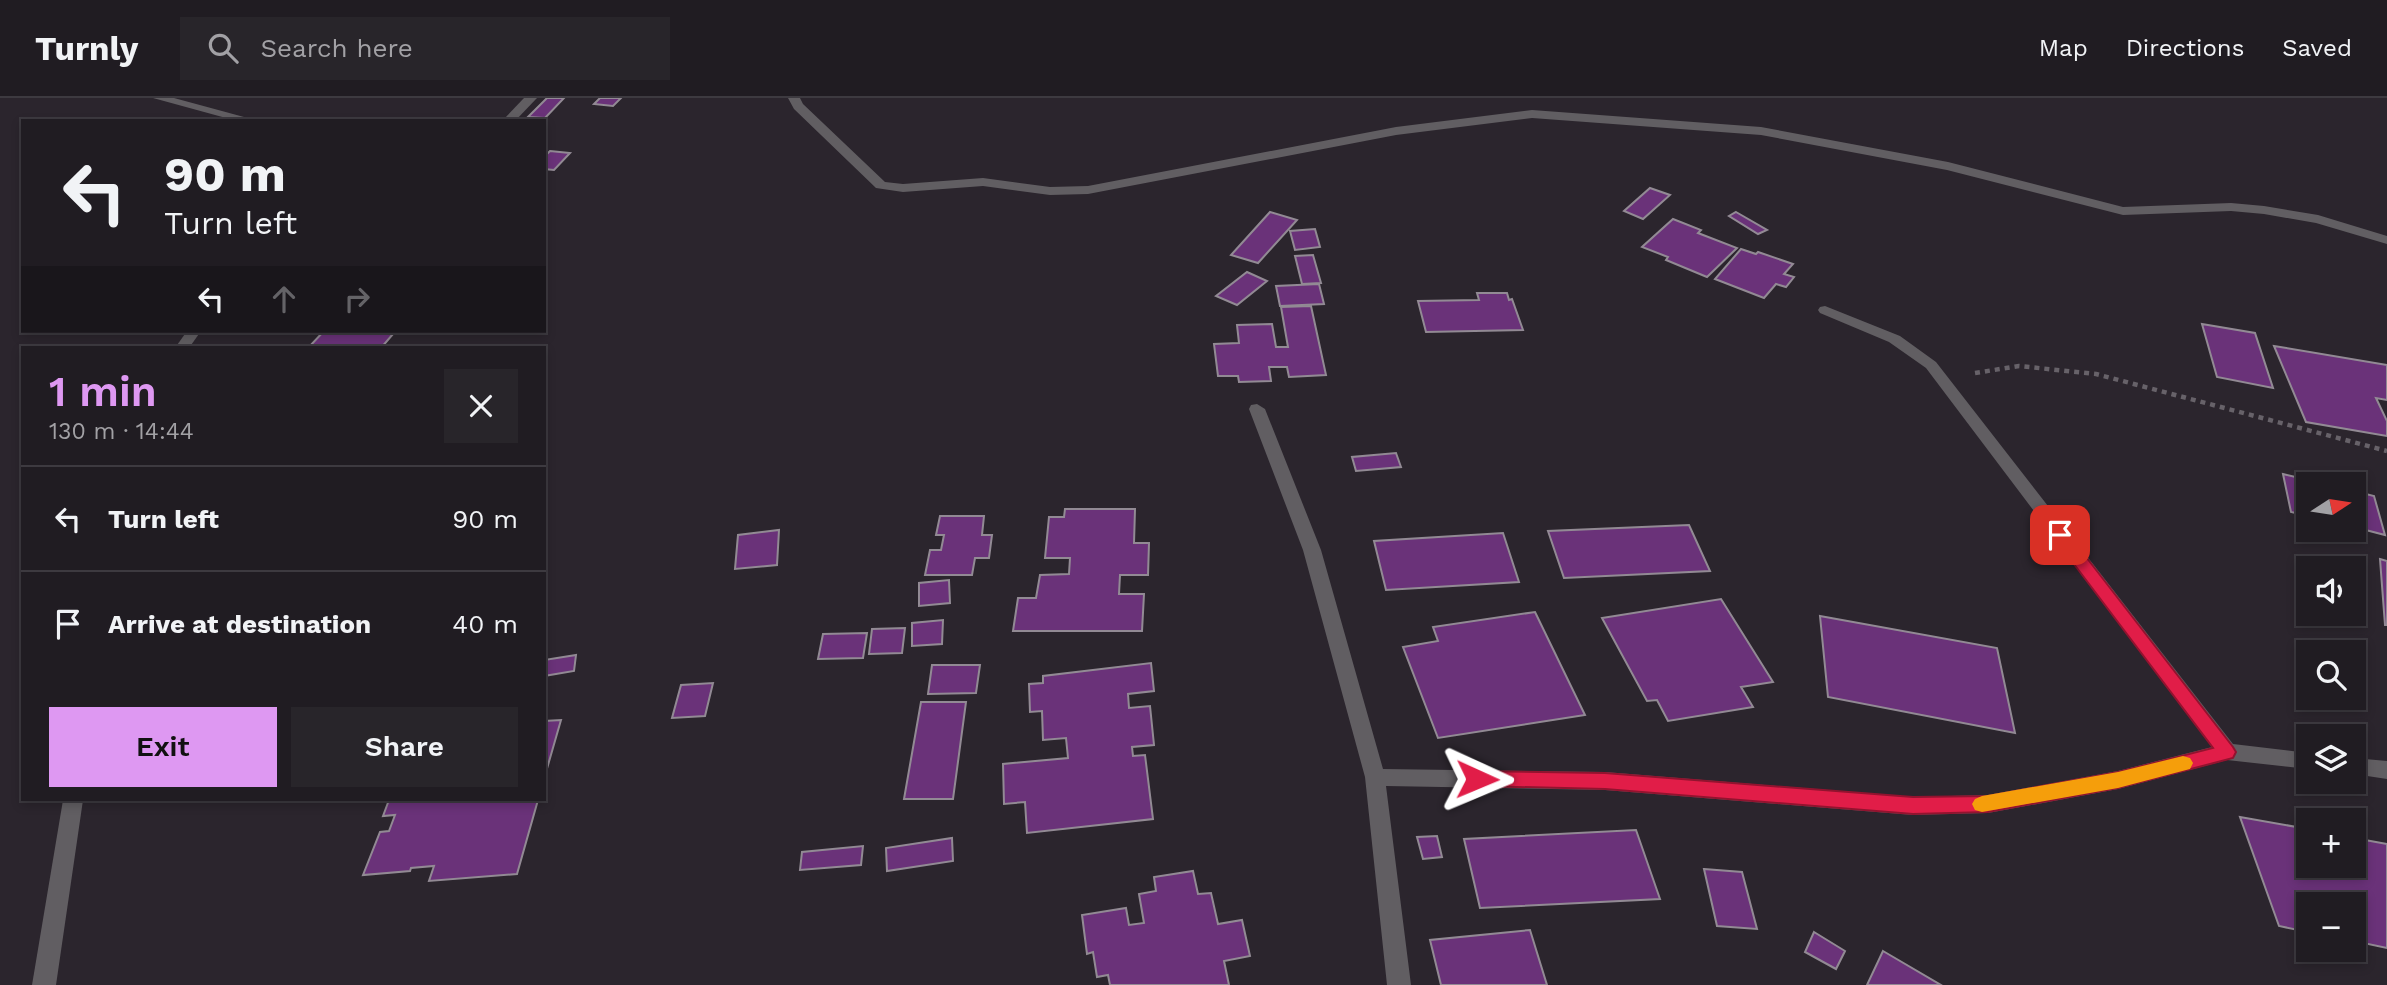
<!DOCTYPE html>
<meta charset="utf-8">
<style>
:root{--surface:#201c22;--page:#28252a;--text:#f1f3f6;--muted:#a2a1a5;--line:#3d3a40;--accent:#de98f2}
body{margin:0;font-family:"Work Sans",sans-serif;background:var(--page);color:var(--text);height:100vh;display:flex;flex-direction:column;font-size:26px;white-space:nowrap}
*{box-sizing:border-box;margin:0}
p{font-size:23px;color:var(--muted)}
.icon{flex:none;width:38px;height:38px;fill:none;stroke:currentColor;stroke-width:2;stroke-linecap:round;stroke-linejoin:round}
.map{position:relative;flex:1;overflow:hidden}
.sheet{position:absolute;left:21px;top:248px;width:525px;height:455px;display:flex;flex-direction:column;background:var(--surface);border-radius:0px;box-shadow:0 4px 10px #0003,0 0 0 2px var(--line)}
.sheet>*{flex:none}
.banner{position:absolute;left:21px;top:21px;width:525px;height:214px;border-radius:0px;box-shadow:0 4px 10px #0003,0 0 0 2px var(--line);background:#201c22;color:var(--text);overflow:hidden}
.needle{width:46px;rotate:78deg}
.tools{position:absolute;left:2296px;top:374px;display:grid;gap:14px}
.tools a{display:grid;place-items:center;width:70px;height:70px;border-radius:0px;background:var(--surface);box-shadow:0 4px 10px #0003,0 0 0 2px var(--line);font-size:35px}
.pin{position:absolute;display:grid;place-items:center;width:60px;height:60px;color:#fff;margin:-30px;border-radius:14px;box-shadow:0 4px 10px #0006}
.me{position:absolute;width:77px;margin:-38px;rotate:91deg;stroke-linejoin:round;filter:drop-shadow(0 0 5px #0008)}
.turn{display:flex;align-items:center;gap:24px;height:147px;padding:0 28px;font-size:32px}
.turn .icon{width:91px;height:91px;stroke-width:2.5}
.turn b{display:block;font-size:49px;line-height:60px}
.lanes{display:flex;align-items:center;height:66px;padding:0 28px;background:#0003;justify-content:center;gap:35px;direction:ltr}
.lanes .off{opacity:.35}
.round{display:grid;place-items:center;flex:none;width:74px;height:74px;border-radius:0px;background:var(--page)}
.overview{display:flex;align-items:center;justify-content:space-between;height:119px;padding:0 28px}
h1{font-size:42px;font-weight:600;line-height:52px;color:var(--accent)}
.button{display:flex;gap:14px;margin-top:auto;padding:14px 28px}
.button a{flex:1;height:80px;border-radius:0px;background:var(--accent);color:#111;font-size:28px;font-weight:600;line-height:80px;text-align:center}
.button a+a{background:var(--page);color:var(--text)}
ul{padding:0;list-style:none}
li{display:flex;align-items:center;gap:21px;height:105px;padding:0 28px;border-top:2px solid var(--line)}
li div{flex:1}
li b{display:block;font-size:26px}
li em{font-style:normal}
header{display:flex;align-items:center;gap:42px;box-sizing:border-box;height:98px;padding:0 35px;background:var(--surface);border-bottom:2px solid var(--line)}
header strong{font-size:33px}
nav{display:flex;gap:38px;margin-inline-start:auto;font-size:24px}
.search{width:490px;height:63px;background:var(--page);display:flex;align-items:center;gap:18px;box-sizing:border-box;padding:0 24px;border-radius:0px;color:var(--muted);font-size:26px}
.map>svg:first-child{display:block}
.building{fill:#6a3279;stroke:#928a94;stroke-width:2}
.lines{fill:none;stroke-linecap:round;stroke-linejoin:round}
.path{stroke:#676269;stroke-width:4.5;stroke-dasharray:5 5;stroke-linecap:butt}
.minor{fill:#615e62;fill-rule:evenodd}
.route{fill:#e11d48;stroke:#92132f;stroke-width:2}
.slow{fill:#f59e0b}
</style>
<header>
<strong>Turnly</strong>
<div class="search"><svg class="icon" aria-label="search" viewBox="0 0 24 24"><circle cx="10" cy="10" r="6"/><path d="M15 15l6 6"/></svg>Search here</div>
<nav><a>Map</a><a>Directions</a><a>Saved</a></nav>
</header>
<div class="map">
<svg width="2387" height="887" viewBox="0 0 2387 887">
<rect width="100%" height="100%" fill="#2b252d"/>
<!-- building -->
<g class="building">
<polygon points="547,0 564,0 545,20 528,19"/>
<polygon points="600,0 621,0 613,8 594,6"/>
<polygon points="550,53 570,55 554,72 544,71 544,59"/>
<polygon points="1650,90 1670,97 1643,121 1624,113"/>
<polygon points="1270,114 1297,122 1258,165 1231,157"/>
<polygon points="1736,114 1767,132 1758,136 1729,118"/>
<polygon points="1673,121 1701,132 1698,135 1737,150 1707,179 1666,162 1668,159 1642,149"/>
<polygon points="1315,131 1320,149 1295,152 1290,133"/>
<polygon points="1741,151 1756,156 1758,154 1793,166 1784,176 1794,179 1786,189 1776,186 1764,200 1715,181"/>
<polygon points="1313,157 1321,185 1302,186 1295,158"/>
<polygon points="1247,174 1267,183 1237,207 1216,198"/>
<polygon points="1319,186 1324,206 1280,208 1276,188"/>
<polygon points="1477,195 1507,195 1509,202 1512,201 1523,232 1426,234 1418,203 1479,202"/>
<polygon points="1311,208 1326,277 1289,279 1287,269 1269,269 1271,283 1239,284 1238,278 1218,278 1214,246 1239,245 1237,227 1272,226 1276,249 1288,249 1281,209"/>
<polygon points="2202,226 2255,235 2273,290 2217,279"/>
<polygon points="324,233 384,233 381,235 393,236 381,250 308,250"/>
<polygon points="2274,248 2387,267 2387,302 2376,300 2387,323 2387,338 2306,324"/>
<polygon points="1396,355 1401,369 1356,373 1352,359"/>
<polygon points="2283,376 2329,387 2308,387 2308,418 2291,414"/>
<polygon points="2354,393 2374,398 2385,437 2354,429"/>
<polygon points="1065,411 1135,411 1134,445 1149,445 1148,477 1120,477 1119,496 1144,496 1142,533 1013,533 1018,500 1036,500 1040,477 1069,476 1070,460 1045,460 1049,419 1064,419"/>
<polygon points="940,418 984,418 982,437 992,437 989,460 975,460 972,477 925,477 930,452 941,452 944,437 936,437"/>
<polygon points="1689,427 1710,473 1564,480 1548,433"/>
<polygon points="779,432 777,467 735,471 738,437"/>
<polygon points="1503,435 1519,484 1386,492 1374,443"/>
<polygon points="2380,461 2387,463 2387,527 2385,527"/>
<polygon points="949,482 950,505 919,508 919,485"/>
<polygon points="1721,501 1773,584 1741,589 1753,609 1668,623 1657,602 1647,603 1602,520"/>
<polygon points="1535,514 1585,617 1438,640 1403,549 1438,543 1433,529"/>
<polygon points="1820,518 1997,550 2015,635 1828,599"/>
<polygon points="943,522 942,546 912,548 912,525"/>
<polygon points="905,530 902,555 869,556 872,531"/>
<polygon points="867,535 863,560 818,561 823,536"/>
<polygon points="576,557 574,573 544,578 544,562"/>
<polygon points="1151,565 1154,593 1128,596 1129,610 1150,608 1154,647 1132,649 1133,658 1145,657 1153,721 1027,735 1025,704 1004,706 1003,666 1068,660 1066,640 1043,642 1042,613 1030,614 1029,586 1043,585 1043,578"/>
<polygon points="932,567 980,567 976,595 928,596"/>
<polygon points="713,585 705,618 672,620 681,587"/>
<polygon points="921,604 966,604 953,701 904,701"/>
<polygon points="561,622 544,681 544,623"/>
<polygon points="389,702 538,702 517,776 429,783 434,768 411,770 410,773 363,777 380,734 389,733 395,717 383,718"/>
<polygon points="2240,719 2308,731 2308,768 2354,768 2354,740 2387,746 2387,850 2354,843 2354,807 2308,807 2308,834 2279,828"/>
<polygon points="1636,732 1660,801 1480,810 1464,741"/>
<polygon points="1437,738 1442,759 1423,761 1417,739"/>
<polygon points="952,740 953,763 887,773 886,750"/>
<polygon points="863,748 861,767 800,772 802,754"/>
<polygon points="1704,771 1742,774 1757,831 1717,828"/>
<polygon points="1193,773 1198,796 1211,795 1218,826 1242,822 1250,858 1224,863 1229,887 1110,887 1108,877 1097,879 1093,854 1087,856 1082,817 1126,810 1129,827 1144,825 1139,796 1156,793 1154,779"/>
<polygon points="1530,832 1547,887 1441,887 1430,842"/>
<polygon points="1814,834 1845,853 1836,871 1805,854"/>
<polygon points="1883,853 1941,887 1867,887"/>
</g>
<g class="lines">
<!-- path -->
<polyline class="path" points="1975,275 2019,268 2096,276 2387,353"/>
<!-- minor -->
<g class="minor">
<polygon points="153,0 174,0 259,23 237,23"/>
<polygon points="524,0 537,0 515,23 502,23"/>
<polygon points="788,0 800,0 803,6 885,84 903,86 983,80 1050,89 1088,88 1396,29 1532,12 1761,29 1948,64 2123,109 2231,105 2264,108 2318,117 2387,138 2387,146 2316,125 2264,116 2231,113 2123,117 1947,72 1761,37 1532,20 1396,37 1088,96 1050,97 983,88 903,94 876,90 794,11"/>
<polygon points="1825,208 1900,238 1936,264 2233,646 2308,655 2308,671 2227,662 2118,691 1988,715 1913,717 1605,692 1386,688 1411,887 1387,887 1365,679 1303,452 1249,311 1251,307 1257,306 1265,311 1321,452 1383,671 1605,674 1913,699 1988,697 2118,673 2212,649 1926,270 1889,244 1820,215 1818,212 1820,209"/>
<polygon points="187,233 201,233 189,250 175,250"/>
<polygon points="2354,660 2387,663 2387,681 2354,676"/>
<polygon points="63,702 83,702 56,887 32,887"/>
</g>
</g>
<!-- route -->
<polygon class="route" points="2060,431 2066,433 2233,649 2236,654 2233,660 2118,690 1988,714 1913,716 1605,691 1477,688 1471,686 1468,681 1471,675 1477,673 1605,675 1913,699 1988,698 2118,674 2213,650 2055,441 2052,437"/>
<!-- slow -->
<polygon class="slow" points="2183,658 2190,660 2193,665 2190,671 2118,690 1982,714 1975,712 1972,706 1975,701 1982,698 2118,674"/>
</svg>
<div class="tools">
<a><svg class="needle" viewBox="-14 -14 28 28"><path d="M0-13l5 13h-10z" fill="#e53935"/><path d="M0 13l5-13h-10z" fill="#a2a1a5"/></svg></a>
<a><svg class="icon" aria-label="sound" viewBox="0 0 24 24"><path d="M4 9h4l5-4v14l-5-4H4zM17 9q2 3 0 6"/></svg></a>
<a><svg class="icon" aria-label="search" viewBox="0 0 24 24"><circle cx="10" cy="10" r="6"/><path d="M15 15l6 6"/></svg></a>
<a><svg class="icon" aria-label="layers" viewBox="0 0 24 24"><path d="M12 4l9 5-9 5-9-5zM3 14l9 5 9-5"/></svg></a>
<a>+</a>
<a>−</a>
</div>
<div class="pin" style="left:2060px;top:437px;background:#d93025"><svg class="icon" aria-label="arrive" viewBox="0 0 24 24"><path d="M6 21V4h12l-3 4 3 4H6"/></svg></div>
<svg class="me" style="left:1477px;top:681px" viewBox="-20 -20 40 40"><path d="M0-17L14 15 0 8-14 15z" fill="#e11d48" stroke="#fff" stroke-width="4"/></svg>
<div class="banner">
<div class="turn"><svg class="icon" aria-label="left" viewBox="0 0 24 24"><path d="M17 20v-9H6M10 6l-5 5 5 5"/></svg><div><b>90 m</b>Turn left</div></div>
<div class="lanes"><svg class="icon" aria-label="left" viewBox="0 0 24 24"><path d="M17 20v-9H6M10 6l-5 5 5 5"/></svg><svg class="icon off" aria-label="ahead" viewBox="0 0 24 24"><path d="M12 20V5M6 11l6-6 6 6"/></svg><svg class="icon off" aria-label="right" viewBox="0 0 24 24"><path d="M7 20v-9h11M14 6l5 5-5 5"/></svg></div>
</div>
<section class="sheet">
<div class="overview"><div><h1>1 min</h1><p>130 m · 14:44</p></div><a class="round"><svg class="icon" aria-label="close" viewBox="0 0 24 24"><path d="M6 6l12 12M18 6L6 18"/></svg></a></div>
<ul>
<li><svg class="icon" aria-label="left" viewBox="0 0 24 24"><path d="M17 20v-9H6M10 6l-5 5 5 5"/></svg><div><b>Turn left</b></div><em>90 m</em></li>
<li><svg class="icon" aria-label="arrive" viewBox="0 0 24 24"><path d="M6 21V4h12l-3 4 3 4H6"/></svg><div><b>Arrive at destination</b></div><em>40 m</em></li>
</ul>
<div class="button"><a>Exit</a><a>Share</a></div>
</section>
</div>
